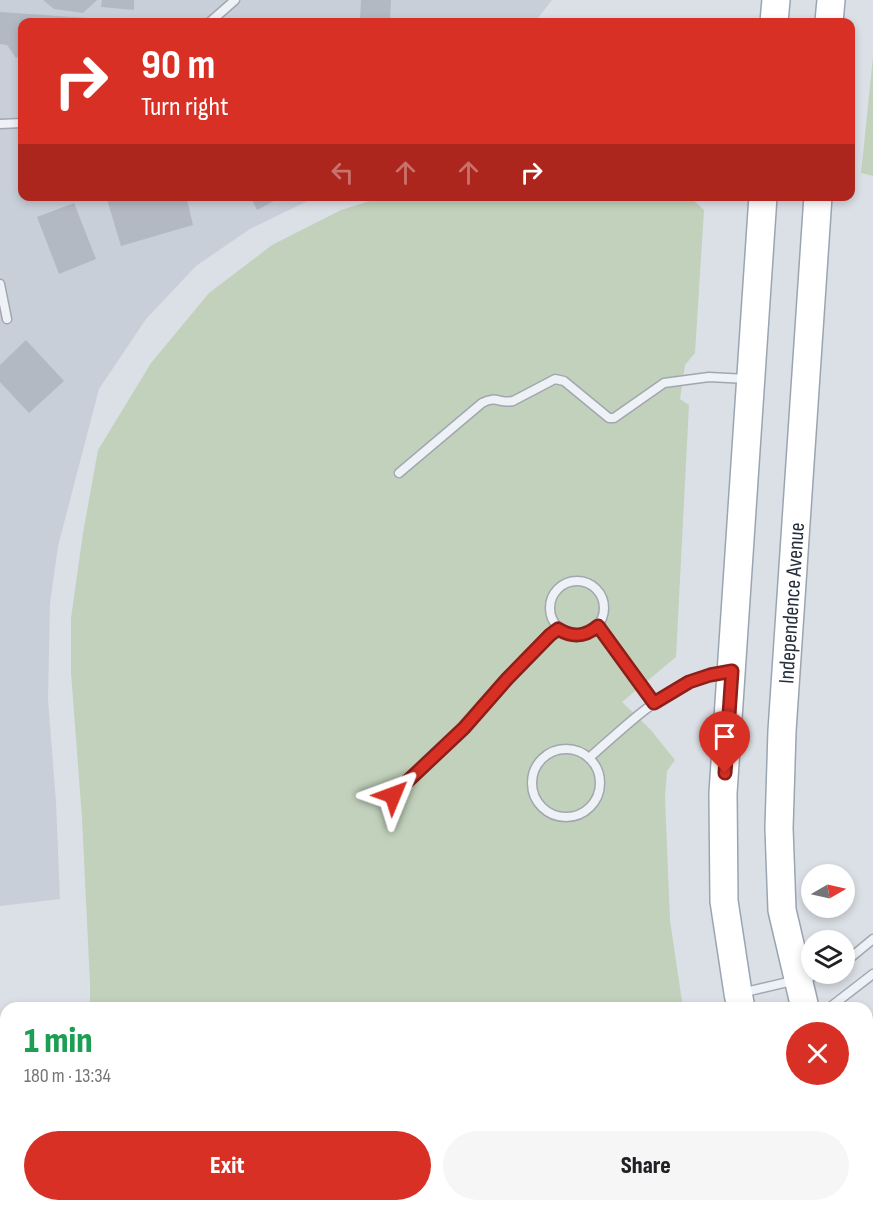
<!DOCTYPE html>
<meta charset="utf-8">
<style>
:root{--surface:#fff;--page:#f6f6f6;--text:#202124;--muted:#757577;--accent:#d93025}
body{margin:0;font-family:"Sofia Sans Condensed",sans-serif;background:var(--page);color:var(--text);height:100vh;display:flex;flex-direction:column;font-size:22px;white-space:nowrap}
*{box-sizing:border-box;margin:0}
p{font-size:20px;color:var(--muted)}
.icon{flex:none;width:33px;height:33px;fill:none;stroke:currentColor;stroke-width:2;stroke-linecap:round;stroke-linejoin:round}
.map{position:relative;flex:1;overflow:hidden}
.drawer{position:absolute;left:0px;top:1002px;width:873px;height:210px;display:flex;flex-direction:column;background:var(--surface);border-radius:18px 18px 0 0;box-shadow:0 3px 9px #0003}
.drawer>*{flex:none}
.guide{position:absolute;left:18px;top:18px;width:837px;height:183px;border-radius:12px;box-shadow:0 3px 9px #0003;background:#d93025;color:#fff;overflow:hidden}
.needle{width:39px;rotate:81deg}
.controls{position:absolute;left:801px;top:864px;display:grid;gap:12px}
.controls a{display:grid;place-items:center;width:54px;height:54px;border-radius:50%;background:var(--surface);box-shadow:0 3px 9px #0003;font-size:30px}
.pin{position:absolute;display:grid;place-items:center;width:51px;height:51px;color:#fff;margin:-62px -26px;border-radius:50% 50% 50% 0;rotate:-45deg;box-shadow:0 0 6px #0007}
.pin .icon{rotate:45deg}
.me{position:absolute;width:66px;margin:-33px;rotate:46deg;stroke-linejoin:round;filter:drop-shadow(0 0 4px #0008)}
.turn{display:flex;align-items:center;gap:21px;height:126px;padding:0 24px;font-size:27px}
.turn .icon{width:78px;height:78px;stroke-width:2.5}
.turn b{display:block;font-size:42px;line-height:51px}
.lanes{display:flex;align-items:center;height:57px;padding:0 24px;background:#0003;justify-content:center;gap:30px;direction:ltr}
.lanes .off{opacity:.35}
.round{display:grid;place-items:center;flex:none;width:63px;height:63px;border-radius:32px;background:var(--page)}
.overview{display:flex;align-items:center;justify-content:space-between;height:102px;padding:0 24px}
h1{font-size:36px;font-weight:800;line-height:45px;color:#1e9e55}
.button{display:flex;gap:12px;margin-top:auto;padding:12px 24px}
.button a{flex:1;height:69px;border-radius:36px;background:var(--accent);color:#fff;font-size:24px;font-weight:800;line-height:69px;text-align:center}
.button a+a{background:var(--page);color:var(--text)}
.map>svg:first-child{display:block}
.built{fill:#c9cfd8}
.green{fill:#c2d1bc}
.building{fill:#b3b9c3}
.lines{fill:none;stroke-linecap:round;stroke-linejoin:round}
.lane-casing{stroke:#a1a7b0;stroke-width:11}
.primary-casing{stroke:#9aa5b2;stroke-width:30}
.lane{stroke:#eef1f5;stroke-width:8}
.primary{stroke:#fff;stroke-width:27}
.route-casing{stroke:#8d1f18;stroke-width:15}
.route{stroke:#d93025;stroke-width:10}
.labels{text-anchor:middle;stroke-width:6;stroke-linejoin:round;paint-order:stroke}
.street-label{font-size:22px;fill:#252f3d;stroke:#ebeff4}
</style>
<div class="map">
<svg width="873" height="1212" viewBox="0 0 873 1212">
<rect width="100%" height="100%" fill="#dbe0e6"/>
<!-- built -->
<polygon class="built" points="0,0 552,0 535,22 22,22 22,196 316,197 250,229 196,266 146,319 99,389 58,546 50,604 48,699 56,802 60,899 0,906"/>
<!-- green -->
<g class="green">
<polygon points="873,57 873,176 861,173"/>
<polygon points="386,196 690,197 704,210 695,353 685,365 680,399 689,405 676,657 622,702 650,729 675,760 667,771 665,797 670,920 683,1008 90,1008 90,984 82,818 71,673 71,618 83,533 98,450 151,363 209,293 272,245 341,210"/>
<polygon points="873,1014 873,1104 867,1086 867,1019"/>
<polygon points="86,1206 751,1206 754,1212 85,1212"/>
</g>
<!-- building -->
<g class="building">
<polygon points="43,0 97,0 83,13 54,9"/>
<polygon points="102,0 134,0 134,10 101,7"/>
<polygon points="361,0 391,0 390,21 360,20"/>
<polygon points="0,12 87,18 86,22 22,22 22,54 16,58 7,45 0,44"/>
<polygon points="106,196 186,196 193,225 121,246"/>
<polygon points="250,196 283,196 257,210"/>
<polygon points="74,203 96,259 59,274 37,217"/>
<polygon points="26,340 64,381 29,413 0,382 0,365"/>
</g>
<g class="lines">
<!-- lane casing -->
<g class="lane-casing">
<g id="lane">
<polyline points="210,22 235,0"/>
<polyline points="0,124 22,123"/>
<polyline points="0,284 7,319"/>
<path d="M399 473 482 403C497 395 499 404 513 401L555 379 564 381 609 418H614L664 383 709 377 747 379"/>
<circle cx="577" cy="608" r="27"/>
<polyline points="599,626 654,703"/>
<circle cx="566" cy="783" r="34"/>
<path d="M589 758C620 731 652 699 690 682 701 677 714 675 726 672"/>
<polyline points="393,795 464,728 483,704 550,635 558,629"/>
<polyline points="844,963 873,939"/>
<polyline points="741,993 822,974"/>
<polyline points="829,1008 873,974"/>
</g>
</g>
<!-- primary casing -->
<g class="primary-casing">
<g id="primary">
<polyline points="774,22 776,0"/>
<polyline points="829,22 831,0"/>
<polyline points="741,1008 738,993 724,901 723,793 763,196"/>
<path id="s1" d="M805 1008 782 910 779 828 782 731 818 196"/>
<polyline points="867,1165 873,1176"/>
<polyline points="829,1206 833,1212"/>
</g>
</g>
<!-- lane -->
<use href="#lane" class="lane"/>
<!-- primary -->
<use href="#primary" class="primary"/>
</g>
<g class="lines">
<!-- route casing -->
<g class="route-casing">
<path id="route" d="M393 795 464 728 507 679 550 635 558 629C573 638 585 637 598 626L654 703 689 682 710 675 732 671 725 773"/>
</g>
<!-- route -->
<use href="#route" class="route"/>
</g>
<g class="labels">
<!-- street labels -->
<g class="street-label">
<text dy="8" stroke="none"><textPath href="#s1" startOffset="408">Independence Avenue</textPath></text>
</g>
</g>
</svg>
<div class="controls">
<a><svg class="needle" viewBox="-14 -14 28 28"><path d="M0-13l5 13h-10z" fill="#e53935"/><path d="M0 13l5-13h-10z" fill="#757577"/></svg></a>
<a><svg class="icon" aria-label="layers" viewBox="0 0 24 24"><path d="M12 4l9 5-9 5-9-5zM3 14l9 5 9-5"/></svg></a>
</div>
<div class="pin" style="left:725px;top:773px;background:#d93025"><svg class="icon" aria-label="arrive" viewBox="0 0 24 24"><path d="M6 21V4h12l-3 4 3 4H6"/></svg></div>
<svg class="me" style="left:393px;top:795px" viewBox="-20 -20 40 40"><path d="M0-17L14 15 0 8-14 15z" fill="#d93025" stroke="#fff" stroke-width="4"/></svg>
<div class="guide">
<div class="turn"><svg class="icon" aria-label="right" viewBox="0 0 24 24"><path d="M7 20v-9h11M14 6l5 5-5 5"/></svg><div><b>90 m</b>Turn right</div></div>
<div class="lanes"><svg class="icon off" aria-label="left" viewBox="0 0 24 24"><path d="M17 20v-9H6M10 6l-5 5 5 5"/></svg><svg class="icon off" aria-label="ahead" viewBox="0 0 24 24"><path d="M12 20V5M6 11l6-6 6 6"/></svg><svg class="icon off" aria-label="ahead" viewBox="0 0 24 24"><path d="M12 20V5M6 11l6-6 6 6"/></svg><svg class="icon" aria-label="right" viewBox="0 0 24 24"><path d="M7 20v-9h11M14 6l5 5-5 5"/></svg></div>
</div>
<section class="drawer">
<div class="overview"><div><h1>1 min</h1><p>180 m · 13:34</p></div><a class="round" style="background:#d93025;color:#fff"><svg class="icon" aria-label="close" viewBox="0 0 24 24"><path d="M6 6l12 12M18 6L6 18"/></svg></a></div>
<div class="button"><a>Exit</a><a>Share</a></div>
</section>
</div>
